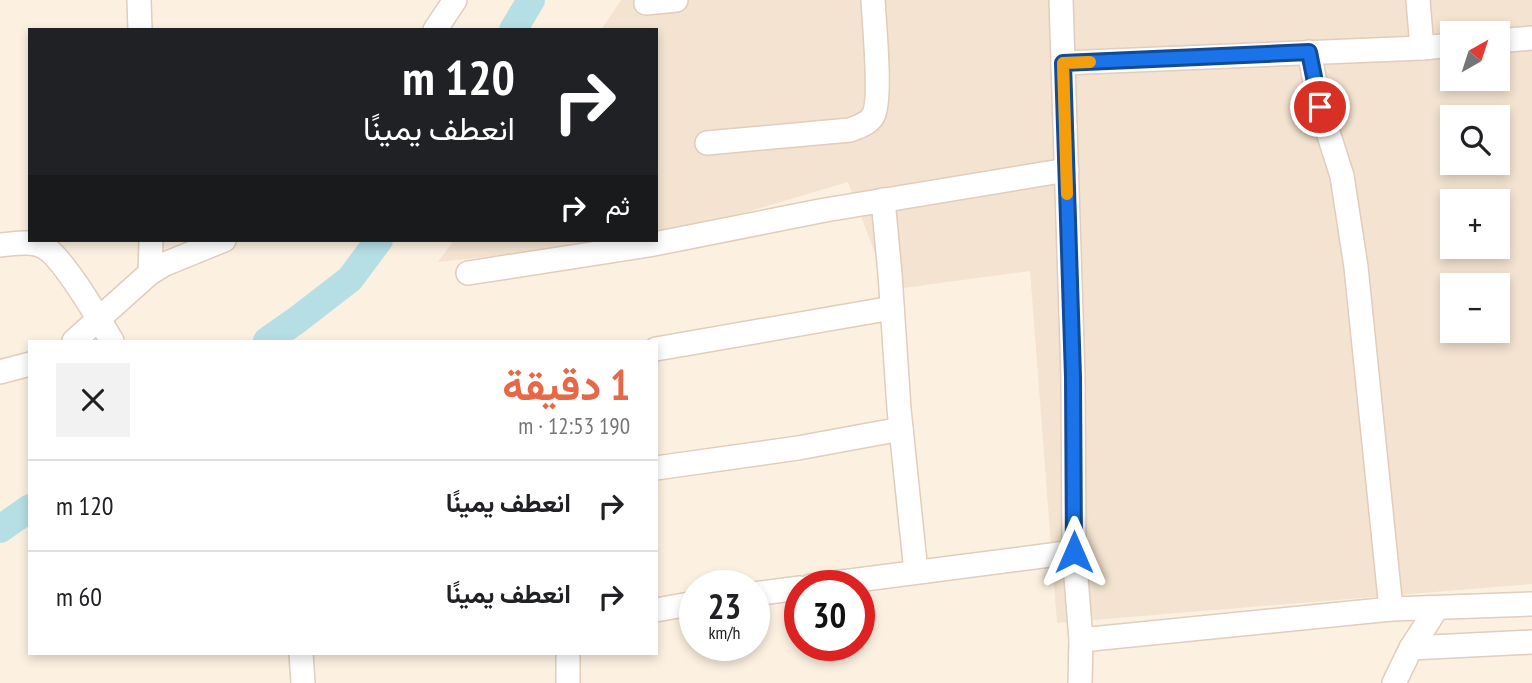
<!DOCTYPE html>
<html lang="ar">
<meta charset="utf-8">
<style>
:root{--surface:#fff;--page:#f2f2f2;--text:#202124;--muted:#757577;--line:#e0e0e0;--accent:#e66846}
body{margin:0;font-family:"PT Sans Narrow",Vazirmatn,sans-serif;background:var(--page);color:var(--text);direction:rtl;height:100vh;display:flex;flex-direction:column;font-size:26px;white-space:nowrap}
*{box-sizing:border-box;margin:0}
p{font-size:23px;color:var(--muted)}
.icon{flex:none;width:38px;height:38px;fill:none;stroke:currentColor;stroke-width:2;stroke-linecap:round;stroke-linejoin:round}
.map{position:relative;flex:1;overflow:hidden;direction:ltr}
.panel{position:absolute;left:28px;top:340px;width:630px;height:315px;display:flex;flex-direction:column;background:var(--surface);border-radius:0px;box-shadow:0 4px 10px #0003;direction:rtl}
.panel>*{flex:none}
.top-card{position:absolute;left:28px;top:28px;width:630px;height:214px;border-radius:0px;box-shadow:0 4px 10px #0003;direction:rtl;background:#202124;color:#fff;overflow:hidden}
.needle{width:46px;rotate:39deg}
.controls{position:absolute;left:1440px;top:21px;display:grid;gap:14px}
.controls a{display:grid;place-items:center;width:70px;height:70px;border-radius:0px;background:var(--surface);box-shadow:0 4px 10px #0003;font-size:35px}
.speed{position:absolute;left:679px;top:570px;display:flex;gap:14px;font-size:35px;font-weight:700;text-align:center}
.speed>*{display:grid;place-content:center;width:91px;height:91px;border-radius:50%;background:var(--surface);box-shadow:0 4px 10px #0003;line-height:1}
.speed small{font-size:18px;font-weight:400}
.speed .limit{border:10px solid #d22;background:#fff;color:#111}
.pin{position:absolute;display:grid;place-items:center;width:60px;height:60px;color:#fff;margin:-30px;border:4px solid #fff;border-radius:50%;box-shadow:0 2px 7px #0007}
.me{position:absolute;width:77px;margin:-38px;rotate:0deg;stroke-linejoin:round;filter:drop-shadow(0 0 5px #0008)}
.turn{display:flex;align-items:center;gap:24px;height:147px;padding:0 28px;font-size:32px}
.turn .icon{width:91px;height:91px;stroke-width:2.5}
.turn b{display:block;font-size:49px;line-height:60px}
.then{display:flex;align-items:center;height:66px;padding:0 28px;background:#0003;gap:14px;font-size:26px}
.round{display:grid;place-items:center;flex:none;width:74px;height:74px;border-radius:0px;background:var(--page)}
.summary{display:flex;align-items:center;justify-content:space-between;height:119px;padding:0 28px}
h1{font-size:42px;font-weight:700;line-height:52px;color:var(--accent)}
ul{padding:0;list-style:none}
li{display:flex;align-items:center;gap:21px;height:91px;padding:0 28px;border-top:2px solid var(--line)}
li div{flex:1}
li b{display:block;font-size:26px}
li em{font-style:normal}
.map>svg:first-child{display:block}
.residential{fill:#f3e3d0;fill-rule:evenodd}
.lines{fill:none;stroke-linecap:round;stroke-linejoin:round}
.canal{stroke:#b6dfe5;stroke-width:28}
.minor-casing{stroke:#e0cdbd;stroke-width:26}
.minor{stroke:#fff;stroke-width:23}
.route-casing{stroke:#114b97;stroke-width:18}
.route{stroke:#1a73e8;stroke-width:12}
.slow{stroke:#f59e0b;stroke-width:12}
</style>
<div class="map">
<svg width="1532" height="683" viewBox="0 0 1532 683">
<rect width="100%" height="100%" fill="#fcf1e1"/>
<!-- residential -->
<g class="residential">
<path d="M621 0H1532V584L1057 623 1030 271 889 290 848 182 656 239V30H601ZM1452 33H1498V79H1452ZM1452 117H1498V163H1452ZM1452 201H1498V247H1452ZM1452 285H1498V331H1452Z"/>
<polygon points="454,240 651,240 438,262"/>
</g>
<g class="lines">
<!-- canal -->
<g class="canal">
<polyline points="513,30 531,0"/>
<polyline points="267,341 297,320 350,279 379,240"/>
<polyline points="0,529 30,508"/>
</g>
<!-- minor casing -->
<g class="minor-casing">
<g id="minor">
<polyline points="139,0 140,30"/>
<polyline points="1061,0 1073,377 1074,552 1081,640 1080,683"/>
<polyline points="1418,0 1422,48"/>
<polyline points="646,3 676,0"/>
<polyline points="435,30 455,0"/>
<polyline points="1498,41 1532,38"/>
<polyline points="1309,52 1320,107 1342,176 1356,267 1391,609"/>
<polyline points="1063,63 1422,48 1452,45"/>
<path d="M707 143 850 130C858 127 868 124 873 116 882 101 874 21 873 0"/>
<polyline points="883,200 890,274 899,409 916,572"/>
<path d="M0 245C14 244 31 240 44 247 63 257 100 321 112 341"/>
<polyline points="150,273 165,264 224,240"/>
<polyline points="468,273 649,245 825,210 1067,170"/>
<polyline points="74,341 150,273 151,240"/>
<polyline points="656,349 892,308"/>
<polyline points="0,372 30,364"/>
<polyline points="656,468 798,448 901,429"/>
<polyline points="811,586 1074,552"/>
<polyline points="754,594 800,588"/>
<polyline points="656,610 695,603"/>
<polyline points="1081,640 1391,609 1532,604"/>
<polyline points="1411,648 1532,642"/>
<polyline points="301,653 303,683"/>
<polyline points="568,653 568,683"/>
<polyline points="1394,683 1411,648 1437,608"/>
</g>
</g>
<!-- minor -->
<use href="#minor" class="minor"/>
</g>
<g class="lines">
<!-- route casing -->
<g class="route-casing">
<polyline id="route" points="1074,552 1073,377 1063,63 1309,52 1320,107"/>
</g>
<!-- route -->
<use href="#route" class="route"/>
<!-- slow -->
<polyline class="slow" points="1067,194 1063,63 1090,62"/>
</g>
</svg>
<div class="controls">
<a><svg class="needle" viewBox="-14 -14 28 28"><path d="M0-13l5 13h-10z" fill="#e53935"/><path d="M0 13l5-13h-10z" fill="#757577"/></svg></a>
<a><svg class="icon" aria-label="search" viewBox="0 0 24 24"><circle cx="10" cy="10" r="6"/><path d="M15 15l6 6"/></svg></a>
<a>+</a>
<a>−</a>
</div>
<div class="speed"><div>23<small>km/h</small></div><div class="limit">30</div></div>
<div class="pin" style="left:1320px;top:107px;background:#d93025"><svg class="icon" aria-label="arrive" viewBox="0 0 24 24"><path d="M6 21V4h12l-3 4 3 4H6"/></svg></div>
<svg class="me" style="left:1074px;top:552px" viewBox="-20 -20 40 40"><path d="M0-17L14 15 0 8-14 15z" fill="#1a73e8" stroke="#fff" stroke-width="4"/></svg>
<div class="top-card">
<div class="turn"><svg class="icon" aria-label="right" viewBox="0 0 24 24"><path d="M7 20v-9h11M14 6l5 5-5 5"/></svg><div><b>120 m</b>انعطف يمينًا</div></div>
<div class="then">ثم<svg class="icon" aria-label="right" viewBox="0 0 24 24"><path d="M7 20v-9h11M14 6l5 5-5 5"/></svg></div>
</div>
<section class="panel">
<div class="summary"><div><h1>1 دقيقة</h1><p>190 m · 12:53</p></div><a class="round"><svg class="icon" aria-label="close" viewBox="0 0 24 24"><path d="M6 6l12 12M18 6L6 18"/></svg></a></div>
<ul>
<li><svg class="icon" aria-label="right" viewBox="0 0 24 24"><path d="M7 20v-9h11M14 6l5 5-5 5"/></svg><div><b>انعطف يمينًا</b></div><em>120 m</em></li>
<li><svg class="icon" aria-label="right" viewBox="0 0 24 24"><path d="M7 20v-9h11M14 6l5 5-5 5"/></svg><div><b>انعطف يمينًا</b></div><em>60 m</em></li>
</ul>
</section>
</div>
